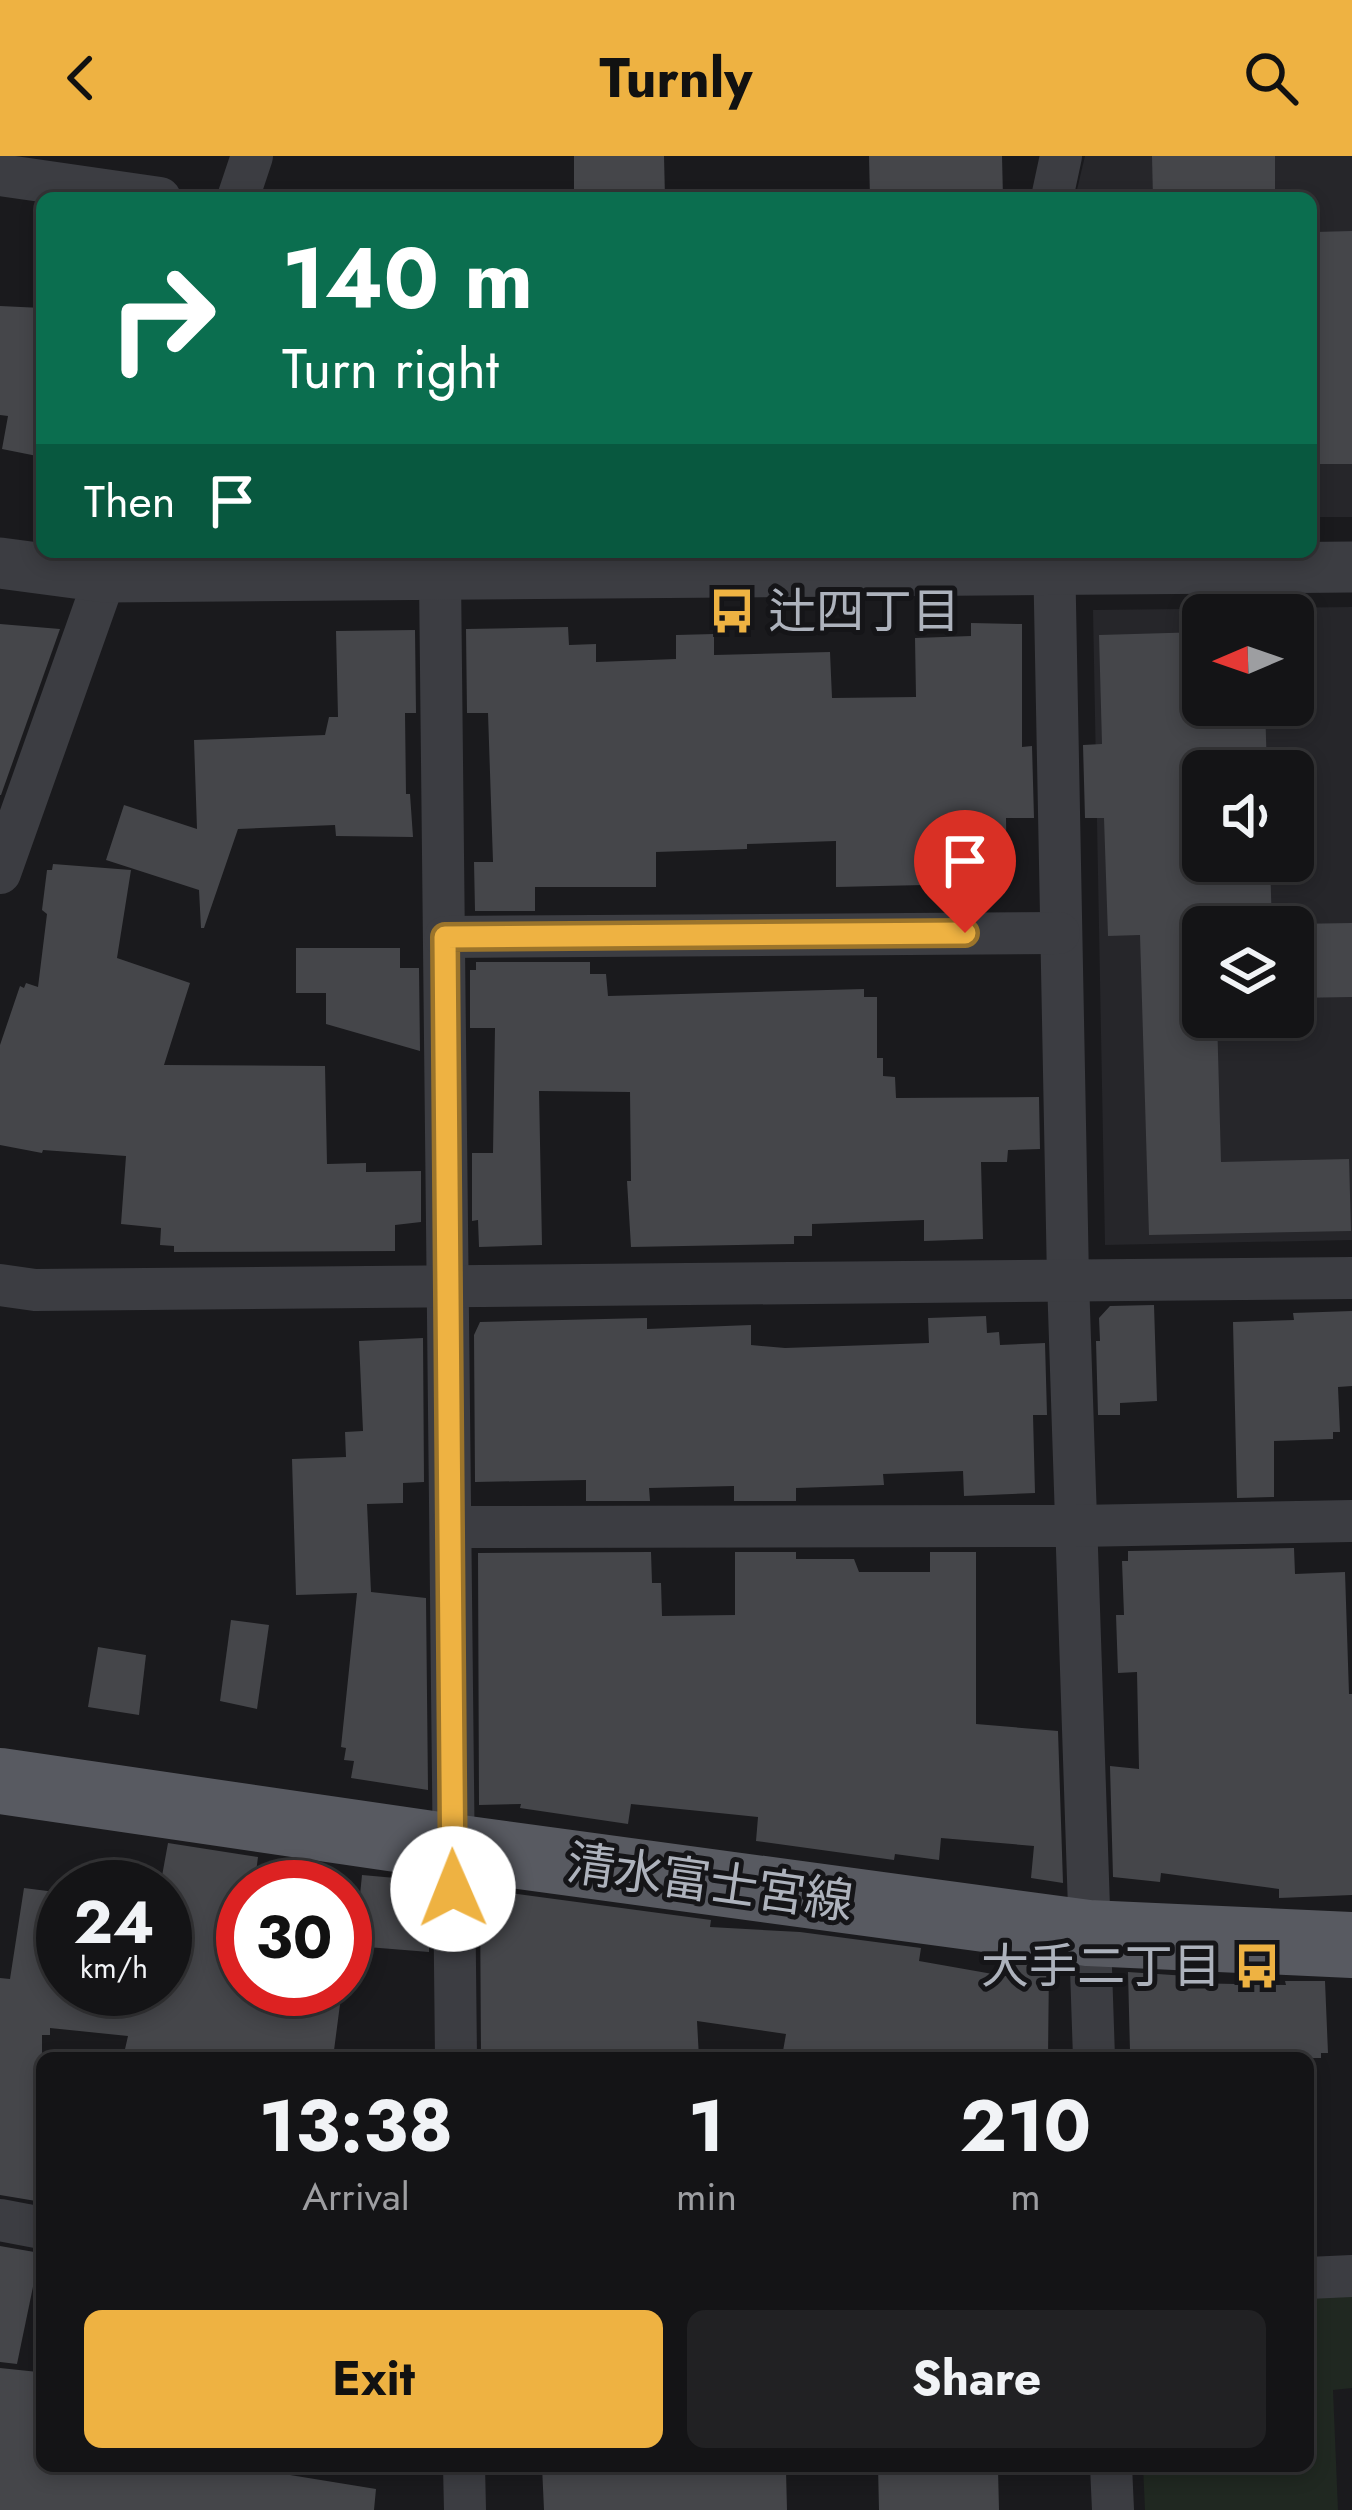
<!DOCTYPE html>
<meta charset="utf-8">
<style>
:root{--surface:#141416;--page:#212123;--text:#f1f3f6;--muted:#9d9ea1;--line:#333335;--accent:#eeb242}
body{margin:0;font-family:Jost,"Noto Sans JP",sans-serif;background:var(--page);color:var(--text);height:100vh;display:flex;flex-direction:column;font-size:45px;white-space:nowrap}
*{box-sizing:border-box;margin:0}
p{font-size:39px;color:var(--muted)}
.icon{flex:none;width:66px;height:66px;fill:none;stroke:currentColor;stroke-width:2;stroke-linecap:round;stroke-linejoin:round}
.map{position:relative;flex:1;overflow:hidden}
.sheet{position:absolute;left:36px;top:1896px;width:1278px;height:420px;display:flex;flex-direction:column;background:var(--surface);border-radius:18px;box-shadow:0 6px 18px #0003,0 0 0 3px var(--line)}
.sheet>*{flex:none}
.banner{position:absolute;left:36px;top:36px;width:1281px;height:366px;border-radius:18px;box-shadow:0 6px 18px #0003,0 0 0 3px var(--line);background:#0b6e4f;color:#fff;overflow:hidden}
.needle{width:78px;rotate:268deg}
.buttons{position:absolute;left:1182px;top:438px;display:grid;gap:24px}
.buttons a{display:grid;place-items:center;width:132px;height:132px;border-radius:18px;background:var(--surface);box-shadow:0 6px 18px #0003,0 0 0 3px var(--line);font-size:60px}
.speed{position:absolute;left:36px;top:1704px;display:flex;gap:24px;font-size:60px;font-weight:700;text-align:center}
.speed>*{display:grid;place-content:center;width:156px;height:156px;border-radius:50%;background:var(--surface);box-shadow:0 6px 18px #0003,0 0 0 3px var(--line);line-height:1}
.speed small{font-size:30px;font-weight:400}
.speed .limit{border:18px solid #d22;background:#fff;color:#111}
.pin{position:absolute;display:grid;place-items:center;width:102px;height:102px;color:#fff;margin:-123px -51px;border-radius:50% 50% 50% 0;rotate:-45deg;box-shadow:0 0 12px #0007}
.pin .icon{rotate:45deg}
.me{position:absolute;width:132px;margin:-66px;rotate:359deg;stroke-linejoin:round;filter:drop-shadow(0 0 9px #0008)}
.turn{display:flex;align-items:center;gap:42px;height:252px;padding:0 48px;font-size:54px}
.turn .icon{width:156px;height:156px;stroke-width:2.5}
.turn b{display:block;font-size:84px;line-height:102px}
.then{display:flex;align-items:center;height:114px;padding:0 48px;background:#0003;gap:24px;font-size:45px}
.eta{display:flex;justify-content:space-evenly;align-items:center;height:204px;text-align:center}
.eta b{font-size:72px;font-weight:700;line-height:84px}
.button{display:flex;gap:24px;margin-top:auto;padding:24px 48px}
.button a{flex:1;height:138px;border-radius:18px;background:var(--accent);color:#111;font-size:48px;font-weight:700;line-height:138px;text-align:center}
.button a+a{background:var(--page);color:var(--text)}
header{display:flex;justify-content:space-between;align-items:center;height:156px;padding:0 48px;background:var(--accent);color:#111;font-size:54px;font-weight:700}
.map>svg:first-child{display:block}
.built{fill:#26262a;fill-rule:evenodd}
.green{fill:#202821}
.building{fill:#45464a}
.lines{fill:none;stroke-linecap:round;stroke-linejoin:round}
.minor{stroke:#3c3d42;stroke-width:42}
.tertiary{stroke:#3c3d42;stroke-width:51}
.primary{stroke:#585a61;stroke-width:66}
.route-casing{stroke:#9b742b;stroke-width:30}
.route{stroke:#eeb242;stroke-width:21}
.labels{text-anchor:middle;stroke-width:10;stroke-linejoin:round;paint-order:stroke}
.poi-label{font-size:48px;fill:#adb2bc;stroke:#151518;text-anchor:start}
.street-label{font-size:48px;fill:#adb2bc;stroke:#151518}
</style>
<header><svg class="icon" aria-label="back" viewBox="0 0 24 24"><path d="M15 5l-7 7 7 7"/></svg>Turnly<svg class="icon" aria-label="search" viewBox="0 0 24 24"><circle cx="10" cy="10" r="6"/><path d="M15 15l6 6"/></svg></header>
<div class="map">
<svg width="1352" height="2354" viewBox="0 0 1352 2354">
<rect width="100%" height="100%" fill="#1a1a1d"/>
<!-- built -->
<g class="built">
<polygon points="1085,0 1352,0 1352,361 1311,361 1311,42 1075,42"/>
<path d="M1352 451V1084L1105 1089 1093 454ZM1203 459H1293V549H1203ZM1203 615H1293V705H1203ZM1203 771H1293V861H1203Z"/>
</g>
<!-- green -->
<polygon class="green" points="1352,2128 1352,2232 1333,2234 1338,2354 1145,2354 1143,2310 1308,2310 1308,2131"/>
<!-- building -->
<g class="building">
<polygon points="574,0 664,0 665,42 574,42"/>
<polygon points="869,0 1002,0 1003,42 870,42"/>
<polygon points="1152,0 1275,0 1275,42 1153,42"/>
<polygon points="1352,75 1352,308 1318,308 1315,76"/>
<polygon points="0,150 42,152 42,301 2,293 8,260 0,259"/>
<polygon points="971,467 1022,468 1022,591 1032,590 1034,662 1006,662 1007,733 924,734 924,729 836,731 836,685 747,688 747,693 656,696 656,731 535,731 535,755 475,755 474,706 493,706 488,557 467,557 466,473 568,471 569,489 596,488 596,506 676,503 676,479 714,478 714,499 830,496 832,542 916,541 915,482 971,480"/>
<polygon points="0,468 60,473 1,639 0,639"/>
<polygon points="415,474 416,557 405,557 406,638 410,638 413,681 336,680 335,669 238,673 204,772 201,772 199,734 106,704 124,649 197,673 194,584 325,579 329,561 338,561 336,475"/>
<polygon points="1203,476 1203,549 1265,549 1267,615 1203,615 1203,705 1270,705 1272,771 1203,771 1203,861 1217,861 1221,1006 1349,1003 1351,1075 1149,1079 1140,779 1108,780 1104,662 1085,662 1083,589 1102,588 1099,479"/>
<polygon points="53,708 131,714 117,802 190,827 164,909 325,910 327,1008 366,1007 366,1016 421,1015 421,1066 395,1069 395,1095 174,1096 174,1090 160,1089 161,1072 121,1068 126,1000 43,994 42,997 0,989 0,889 20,830 24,832 26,827 38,831 47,758 42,754 47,714 52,714"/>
<polygon points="1352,767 1352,841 1293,842 1293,768"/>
<polygon points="296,792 400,792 400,812 419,812 420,895 326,868 326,837 296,837"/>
<polygon points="476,806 590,806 590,818 606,818 608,840 864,833 864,841 877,841 877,902 883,902 883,920 895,921 896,942 1039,941 1040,993 1008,994 1007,1006 981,1006 983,1083 924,1085 924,1064 812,1068 812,1080 794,1080 794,1088 631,1091 627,1025 631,1025 630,936 539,935 542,1089 479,1091 478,1064 472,1065 472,997 493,997 495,872 470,872 470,814 476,814"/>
<polygon points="1154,1149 1157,1245 1120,1247 1120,1259 1098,1259 1096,1185 1100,1185 1099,1162 1110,1150"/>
<polygon points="1352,1155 1352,1230 1338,1231 1340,1276 1333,1276 1333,1283 1274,1285 1274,1341 1237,1342 1233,1166 1294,1164 1293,1157"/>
<polygon points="986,1160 987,1177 999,1176 1000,1189 1045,1187 1047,1259 1033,1259 1035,1337 964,1340 963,1315 883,1318 884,1329 796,1332 796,1345 734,1345 734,1330 649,1332 650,1345 586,1345 586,1324 475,1326 474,1179 480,1166 647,1162 647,1173 751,1169 751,1189 785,1192 929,1187 928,1162"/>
<polygon points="423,1182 424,1326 403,1327 403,1347 367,1348 371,1436 426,1442 428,1634 351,1622 354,1605 344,1604 346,1592 341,1591 357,1437 296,1439 292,1303 346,1301 345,1276 363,1275 359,1185"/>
<polygon points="1294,1392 1295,1418 1345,1416 1349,1538 1352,1538 1352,1739 1279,1742 1279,1733 1161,1717 1160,1726 1113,1721 1110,1610 1139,1613 1137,1516 1118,1517 1116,1459 1124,1459 1122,1405 1128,1405 1128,1395"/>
<polygon points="651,1396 652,1427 661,1427 662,1460 735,1459 735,1396 796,1396 796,1403 854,1403 859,1416 930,1416 930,1396 976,1396 976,1568 1058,1575 1063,1727 1031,1722 1034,1690 941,1682 939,1704 895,1698 894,1704 756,1685 758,1661 631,1648 628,1668 520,1652 521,1648 479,1649 478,1397"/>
<polygon points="231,1464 269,1469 257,1553 220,1545"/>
<polygon points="98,1491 146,1499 139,1559 88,1551"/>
<polygon points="168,1687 258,1701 254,1731 243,1731 243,1833 342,1833 333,1902 123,1902 128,1880 50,1872 50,1879 42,1879 42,2046 0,2039 0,1822 10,1823 24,1732 63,1737 63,1833 165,1833 165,1731 160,1731"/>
<polygon points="362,1719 429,1725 429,1796 355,1790"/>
<polygon points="480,1733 711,1764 710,1771 800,1776 921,1792 919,1805 1004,1820 1004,1806 1049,1810 1048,1902 830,1902 783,1895 786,1878 697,1865 699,1902 481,1902"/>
<polygon points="1128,1816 1187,1820 1187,1827 1286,1829 1285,1825 1325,1825 1328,1897 1321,1897 1321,1902 1159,1902 1159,1895 1130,1895"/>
<polygon points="0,2090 40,2097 17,2208 0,2206"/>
<polygon points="0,2212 38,2216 37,2220 42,2221 42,2310 290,2310 290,2319 376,2333 374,2354 0,2354"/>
<polygon points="542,2310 776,2310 776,2316 786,2315 787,2354 544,2354"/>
<polygon points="878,2310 920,2310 920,2316 998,2313 999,2354 879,2354"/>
</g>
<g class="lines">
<!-- minor -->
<g class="minor">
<polyline points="0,19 160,42"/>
<polyline points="238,42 252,0"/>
<polyline points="1052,42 1061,0"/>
<polyline points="1054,396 1068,1124 1094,1902"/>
<polyline points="440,420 456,1902"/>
<polyline points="0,717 114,396"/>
<polyline points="445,781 1059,777"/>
<polyline points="0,1129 35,1134 1352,1122"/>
<polyline points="451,1371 1076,1370 1352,1365"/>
<polyline points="0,2064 42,2072"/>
<polyline points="1308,2122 1352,2120"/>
<polyline points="464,2310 465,2354"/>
<polyline points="1111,2310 1113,2354"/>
</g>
<!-- tertiary -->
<polyline class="tertiary" points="0,407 105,421 1352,411"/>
<!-- primary -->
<polyline class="primary" points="0,1625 452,1691 1088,1777 1352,1789"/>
</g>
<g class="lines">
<!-- route casing -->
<g class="route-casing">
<polyline id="route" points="453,1733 445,781 965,777"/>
</g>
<!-- route -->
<use href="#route" class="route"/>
</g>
<!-- icons -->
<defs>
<g id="bus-bare" transform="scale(3.6)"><path d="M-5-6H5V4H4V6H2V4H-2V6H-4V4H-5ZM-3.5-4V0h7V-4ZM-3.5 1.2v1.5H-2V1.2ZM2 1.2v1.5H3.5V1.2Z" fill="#eeb242" stroke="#151518" stroke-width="2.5" paint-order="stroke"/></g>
</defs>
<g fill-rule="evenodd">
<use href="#bus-bare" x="732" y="455"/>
<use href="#bus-bare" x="1257" y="1810"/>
</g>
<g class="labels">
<!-- poi labels -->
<g class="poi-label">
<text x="768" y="472">辻四丁目</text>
<text x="1221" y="1827" text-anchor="end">大手二丁目</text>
</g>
<!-- street labels -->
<g class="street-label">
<text transform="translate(710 1726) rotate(8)" y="17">清水富士宮線</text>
</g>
</g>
</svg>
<div class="buttons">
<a><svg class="needle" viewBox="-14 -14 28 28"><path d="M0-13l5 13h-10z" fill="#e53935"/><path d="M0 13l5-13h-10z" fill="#9d9ea1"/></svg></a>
<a><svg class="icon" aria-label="sound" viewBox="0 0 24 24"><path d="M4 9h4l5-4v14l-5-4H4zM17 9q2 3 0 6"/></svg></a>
<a><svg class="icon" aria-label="layers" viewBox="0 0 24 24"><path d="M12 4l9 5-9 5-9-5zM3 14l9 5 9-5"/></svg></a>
</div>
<div class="speed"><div>24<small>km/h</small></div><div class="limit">30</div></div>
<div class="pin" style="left:965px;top:777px;background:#d93025"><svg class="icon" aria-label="arrive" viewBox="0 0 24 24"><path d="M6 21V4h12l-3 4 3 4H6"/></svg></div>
<svg class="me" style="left:453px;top:1733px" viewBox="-20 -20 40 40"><circle r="19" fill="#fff"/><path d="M0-13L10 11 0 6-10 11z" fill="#eeb242"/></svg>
<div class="banner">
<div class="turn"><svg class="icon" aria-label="right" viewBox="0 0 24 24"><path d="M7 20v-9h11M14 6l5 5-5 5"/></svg><div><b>140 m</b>Turn right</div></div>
<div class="then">Then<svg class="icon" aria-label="arrive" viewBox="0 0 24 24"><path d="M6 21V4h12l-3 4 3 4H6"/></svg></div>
</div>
<section class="sheet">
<div class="eta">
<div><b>13:38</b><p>Arrival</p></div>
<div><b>1</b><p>min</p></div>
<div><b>210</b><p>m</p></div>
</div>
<div class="button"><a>Exit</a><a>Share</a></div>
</section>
</div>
